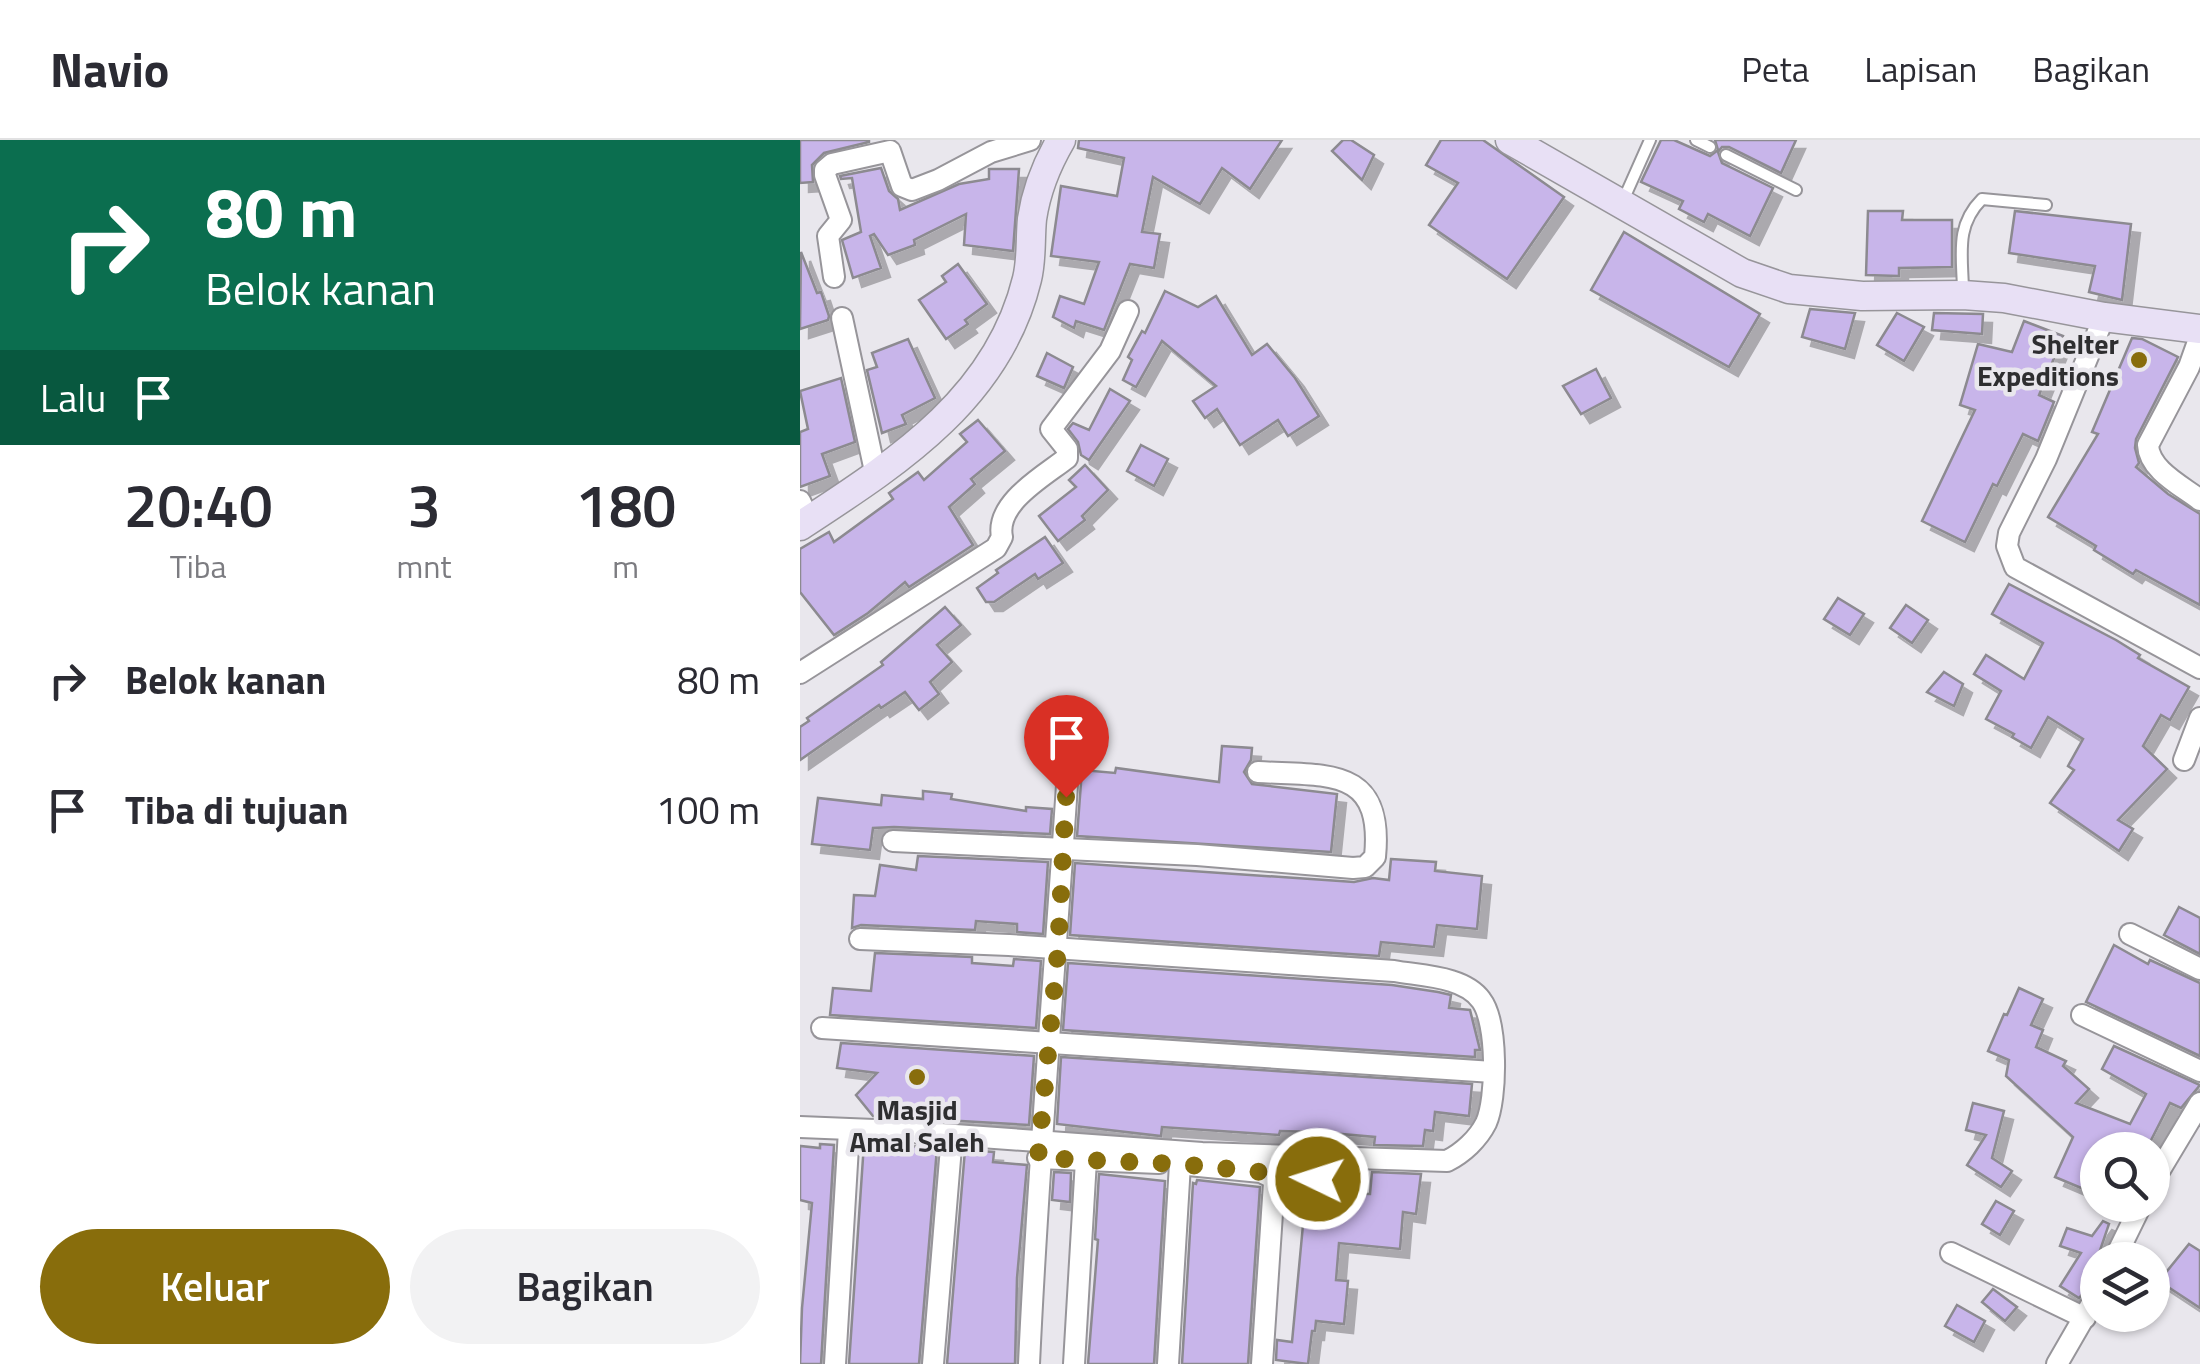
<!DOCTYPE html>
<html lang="id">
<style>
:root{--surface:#fff;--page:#f2f2f3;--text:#2b2b33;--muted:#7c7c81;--line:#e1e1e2;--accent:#886d0c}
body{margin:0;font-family:"Titillium Web",sans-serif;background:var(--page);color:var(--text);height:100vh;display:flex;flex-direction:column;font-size:38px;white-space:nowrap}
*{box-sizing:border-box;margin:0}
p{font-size:32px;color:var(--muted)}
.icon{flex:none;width:55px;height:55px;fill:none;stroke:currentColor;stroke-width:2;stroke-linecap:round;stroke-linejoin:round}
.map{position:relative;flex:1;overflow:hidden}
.side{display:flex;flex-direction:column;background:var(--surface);width:800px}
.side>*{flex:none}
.guide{background:#0b6e4f;color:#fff;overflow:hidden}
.fabs{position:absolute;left:1280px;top:992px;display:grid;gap:20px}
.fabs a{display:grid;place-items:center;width:90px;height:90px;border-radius:50%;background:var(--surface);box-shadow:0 2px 8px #0004;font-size:50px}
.pin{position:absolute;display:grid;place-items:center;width:85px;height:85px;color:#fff;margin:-102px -42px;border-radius:50% 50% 50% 0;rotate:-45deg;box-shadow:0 0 10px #0007}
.pin .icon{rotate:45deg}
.me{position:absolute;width:110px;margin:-55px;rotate:274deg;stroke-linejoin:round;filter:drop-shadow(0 0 8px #0008)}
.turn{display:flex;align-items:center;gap:35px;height:210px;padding:0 40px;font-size:45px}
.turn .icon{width:130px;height:130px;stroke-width:2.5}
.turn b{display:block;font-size:70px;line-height:85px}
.then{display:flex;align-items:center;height:95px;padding:0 40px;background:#0003;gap:20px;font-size:38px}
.eta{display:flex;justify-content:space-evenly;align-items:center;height:170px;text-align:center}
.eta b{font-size:60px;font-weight:600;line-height:70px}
.button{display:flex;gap:20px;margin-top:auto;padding:20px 40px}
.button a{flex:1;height:115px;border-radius:60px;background:var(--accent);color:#fff;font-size:40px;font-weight:600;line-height:115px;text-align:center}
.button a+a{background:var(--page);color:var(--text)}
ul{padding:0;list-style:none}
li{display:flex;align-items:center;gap:30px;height:130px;padding:0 40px}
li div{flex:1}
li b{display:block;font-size:38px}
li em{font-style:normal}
header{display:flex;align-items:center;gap:60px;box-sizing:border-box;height:140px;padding:0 50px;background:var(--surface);border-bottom:2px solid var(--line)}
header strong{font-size:48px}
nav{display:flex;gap:55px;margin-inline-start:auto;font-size:35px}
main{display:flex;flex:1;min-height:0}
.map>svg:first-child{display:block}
.building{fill:#c8b5ea;stroke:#8c8a90;stroke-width:2.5;filter:url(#shadow)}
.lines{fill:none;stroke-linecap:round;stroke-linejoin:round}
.lane-casing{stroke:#97959a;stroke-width:14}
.street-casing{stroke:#97959a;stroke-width:24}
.secondary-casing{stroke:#97959a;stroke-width:31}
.lane{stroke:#fff;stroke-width:10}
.street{stroke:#fff;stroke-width:20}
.secondary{stroke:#e8e0f5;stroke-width:28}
.route{stroke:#886d0c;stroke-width:18;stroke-dasharray:0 32.4}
.poi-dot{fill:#886d0c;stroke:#e9e7ed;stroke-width:4}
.labels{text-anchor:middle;stroke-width:9;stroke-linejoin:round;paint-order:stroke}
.poi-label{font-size:28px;font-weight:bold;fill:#2e2e30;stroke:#e9e7ed;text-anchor:end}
</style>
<header>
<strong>Navio</strong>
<nav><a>Peta</a><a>Lapisan</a><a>Bagikan</a></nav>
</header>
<main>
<section class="side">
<div class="guide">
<div class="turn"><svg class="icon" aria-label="right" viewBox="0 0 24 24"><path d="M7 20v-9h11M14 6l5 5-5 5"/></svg><div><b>80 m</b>Belok kanan</div></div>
<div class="then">Lalu<svg class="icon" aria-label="arrive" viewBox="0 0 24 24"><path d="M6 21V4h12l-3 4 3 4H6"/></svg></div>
</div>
<div class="eta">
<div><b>20:40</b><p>Tiba</p></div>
<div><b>3</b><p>mnt</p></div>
<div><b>180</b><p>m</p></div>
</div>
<ul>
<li><svg class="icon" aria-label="right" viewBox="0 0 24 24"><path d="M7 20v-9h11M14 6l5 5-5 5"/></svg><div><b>Belok kanan</b></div><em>80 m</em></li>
<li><svg class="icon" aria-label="arrive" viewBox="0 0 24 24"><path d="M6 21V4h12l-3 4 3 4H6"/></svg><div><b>Tiba di tujuan</b></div><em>100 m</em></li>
</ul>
<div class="button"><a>Keluar</a><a>Bagikan</a></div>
</section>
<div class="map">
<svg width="1400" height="1224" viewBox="0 0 1400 1224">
<defs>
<filter id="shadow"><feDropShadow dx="9" dy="9" stdDeviation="0" flood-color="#0004"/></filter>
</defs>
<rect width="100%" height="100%" fill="#e9e7ed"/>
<!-- building -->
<g class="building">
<polygon points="0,0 69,0 69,2 24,13 12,25 13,42 0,43"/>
<polygon points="279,0 482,0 450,49 422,28 400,64 353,37 342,92 360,94 354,128 330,124 304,190 276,181 274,188 253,177 260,156 284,164 299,122 251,116 261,46 317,56 324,18 278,8"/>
<polygon points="543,0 551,0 574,15 562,40 532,11"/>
<polygon points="641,0 683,0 764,57 707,139 629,85 658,43 626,25"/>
<polygon points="861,0 874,0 910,16 918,10 915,0 996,0 981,33 929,7 922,7 918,12 922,23 973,48 950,96 908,74 904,82 879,69 883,61 841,42"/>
<polygon points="81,28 89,51 98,59 100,70 159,44 189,39 189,29 219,29 213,111 164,105 166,74 114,100 115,105 88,115 74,94 70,96 81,128 53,138 42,100 61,92 52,38 41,39 40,36"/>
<polygon points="1068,71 1103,71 1102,80 1152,80 1152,127 1099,128 1099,136 1066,135"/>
<polygon points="1215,71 1331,84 1322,160 1289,152 1295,126 1209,113"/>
<polygon points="824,92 960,174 929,227 791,150"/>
<polygon points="1,112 17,153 21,152 29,176 28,180 0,189"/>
<polygon points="158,124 187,164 165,180 168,184 146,199 119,160 146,142 142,136"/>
<polygon points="365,151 398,167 416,156 452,215 467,204 495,238 519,276 488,296 478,280 440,305 417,269 405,278 393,261 416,246 362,201 336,247 323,240 332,220 328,217 342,191 345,193"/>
<polygon points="1010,169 1055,173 1045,209 1002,197"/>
<polygon points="1097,173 1124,187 1104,221 1077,205"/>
<polygon points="1134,173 1183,174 1182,194 1132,190"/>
<polygon points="1224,181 1263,196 1239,255 1254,262 1238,301 1223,294 1197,346 1193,344 1165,402 1122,381 1175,270 1160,265 1178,204 1212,212"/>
<polygon points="1332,198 1342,199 1378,217 1336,299 1335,308 1339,323 1336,327 1368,354 1400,374 1400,465 1336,430 1333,434 1294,410 1296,406 1248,377 1298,294 1292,292"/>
<polygon points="108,199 135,258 102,275 106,284 82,293 67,230 77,227 72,213"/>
<polygon points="247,213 273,227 264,248 237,236"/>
<polygon points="796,229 811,258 781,274 763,246"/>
<polygon points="41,238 55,302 22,314 30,336 0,347 0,292 8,289 0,251"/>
<polygon points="310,249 330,261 289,320 281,315 278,302 268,289 273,283 289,290"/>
<polygon points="178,280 205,311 171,339 175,344 149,367 173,405 109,447 105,442 68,473 34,495 0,452 0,409 29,392 34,402 93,359 89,353 118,332 124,340 167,302 160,294"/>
<polygon points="341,305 368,319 354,346 327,331"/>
<polygon points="285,325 308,350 282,376 285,380 258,401 239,376 276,347 269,340"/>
<polygon points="245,397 263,423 238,439 235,434 194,462 186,462 177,448 198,433 196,430"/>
<polygon points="1209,444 1316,500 1340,515 1338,518 1389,547 1370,580 1361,575 1343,606 1367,629 1318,680 1333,689 1319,711 1250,663 1274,630 1268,626 1283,599 1248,577 1231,608 1212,597 1214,594 1186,579 1201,551 1174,534 1186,515 1224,539 1243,503 1192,474"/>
<polygon points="1038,458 1064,474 1050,495 1024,479"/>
<polygon points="1106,465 1128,480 1112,503 1090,488"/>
<polygon points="145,467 161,485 137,505 152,522 130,542 139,554 119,570 105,552 81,568 79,565 0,620 0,587 9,581 7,578 83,525 81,522"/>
<polygon points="1144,532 1163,544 1154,566 1127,552"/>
<polygon points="422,606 452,608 451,620 444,632 452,644 537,654 531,712 277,696 282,630 315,633 316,628 419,642"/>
<polygon points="123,651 152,654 151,659 226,671 226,667 252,669 250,694 94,687 73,688 70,710 12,704 18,658 81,665 82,655 123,659"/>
<polygon points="118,716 248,722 243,794 217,792 217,784 176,781 175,790 61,785 52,788 54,755 75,756 80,725 116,730"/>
<polygon points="591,719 636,722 635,731 682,736 677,789 637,785 634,807 581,802 579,816 270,795 275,723 554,742 573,738 589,740"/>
<polygon points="1379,767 1400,778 1400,814 1364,795"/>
<polygon points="1314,805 1348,824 1350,820 1400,843 1400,916 1286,862"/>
<polygon points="75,813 172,817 172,823 213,826 214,819 241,821 236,888 30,875 33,848 71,851"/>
<polygon points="268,823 592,845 638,852 651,855 649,868 670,870 680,910 675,910 675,917 263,890"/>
<polygon points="1219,848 1243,859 1231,885 1243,890 1236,907 1266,921 1263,926 1289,949 1276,963 1330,984 1346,954 1302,929 1314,906 1400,945 1381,968 1370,963 1346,1010 1311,1010 1298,1004 1298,1055 1255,1037 1273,997 1206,936 1209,920 1188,911 1204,874 1207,875"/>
<polygon points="41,903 234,916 229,985 73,976 56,955 77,933 37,928"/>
<polygon points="261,917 672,944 669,976 635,972 633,991 625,990 623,1006 574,1005 575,997 519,992 480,991 479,995 362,987 361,996 257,984"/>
<polygon points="1173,963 1204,971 1192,1018 1212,1031 1201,1047 1167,1025 1186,995 1166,990"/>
<polygon points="64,1003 137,1008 119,1224 49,1224"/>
<polygon points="20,1004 34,1005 21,1224 0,1224 2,1168 12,1063 0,1060 0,1006 20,1008"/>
<polygon points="165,1010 194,1012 193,1022 227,1025 217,1138 215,1224 147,1224"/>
<polygon points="254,1032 271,1033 270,1062 252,1060"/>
<polygon points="572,1032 621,1034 616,1074 603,1072 600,1109 539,1103 536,1140 548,1141 544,1184 516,1181 515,1191 512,1191 508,1224 476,1220 477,1200 492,1202 506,1053 570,1054"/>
<polygon points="299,1034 365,1041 354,1224 288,1224 298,1100 295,1099"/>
<polygon points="397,1040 460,1047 448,1224 382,1224 393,1043 396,1044"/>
<polygon points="1196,1061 1214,1071 1200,1095 1182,1084"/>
<polygon points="1303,1081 1309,1084 1293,1131 1298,1136 1279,1158 1260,1146 1281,1113 1260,1106 1267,1088 1292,1096"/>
<polygon points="1389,1104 1400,1111 1400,1168 1359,1141"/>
<polygon points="1193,1149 1217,1167 1205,1181 1182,1162"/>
<polygon points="1157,1165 1185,1181 1174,1202 1145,1186"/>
</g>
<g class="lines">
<!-- lane casing -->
<g class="lane-casing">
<g id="lane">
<polyline points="896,0 910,7"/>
<polyline points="926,15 996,50"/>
<polyline points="822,63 850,0"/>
<path d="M1163 154C1163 117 1154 87 1182 59L1246 65"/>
</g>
</g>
<!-- street casing -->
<g class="street-casing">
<g id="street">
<polyline points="34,137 28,96 41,80 25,35 25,30 32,24 90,11 102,46 112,50 138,40 191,12 230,0"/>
<polyline points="1304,177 1246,319 1209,393 1207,406 1215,427 1400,528"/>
<polyline points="42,178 76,336"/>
<path d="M1400 196 1389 227 1348 305C1349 330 1382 346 1400 360"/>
<polyline points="0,361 9,380"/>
<path d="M0 533 196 408 202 397C195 363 244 336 267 318V309L251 289 310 211 328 171"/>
<polyline points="1384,620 1400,578"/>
<path d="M93 701 397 715 553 728 565 727 575 717C584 626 527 636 458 632"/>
<polyline points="1330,794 1400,829"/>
<polyline points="1282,875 1400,931"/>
<polyline points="22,888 693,932"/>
<path d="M0 987 99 991 402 1013 647 1021C663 1013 678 999 686 983 697 959 698 882 681 860 664 836 621 836 594 831L209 805 60 799"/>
<polyline points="238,1018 359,1023"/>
<polyline points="388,1025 461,1032 471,1037 474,1043 462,1224"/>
<polyline points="471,1037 544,1042"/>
<polyline points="1352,1043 1400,963"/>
<polyline points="1151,1113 1285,1178"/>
<polyline points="1314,1120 1341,1065"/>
<polyline points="35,1224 49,990"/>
<polyline points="133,1224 152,995"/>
<path d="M229 1224C238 1026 255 828 268 630"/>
<polyline points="274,1224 286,1020"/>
<polyline points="368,1224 380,1024"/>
<polyline points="1257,1224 1298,1153"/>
</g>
</g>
<!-- secondary casing -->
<g class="secondary-casing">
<g id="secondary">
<polyline points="710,0 942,133 989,149 1062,156 1163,155 1204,158 1304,177 1400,189"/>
<path d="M0 386C96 323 198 259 227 139 232 119 230 99 232 79 236 52 247 24 261 0"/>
</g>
</g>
<!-- lane -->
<use href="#lane" class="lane"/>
<!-- street -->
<use href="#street" class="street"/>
<!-- secondary -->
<use href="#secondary" class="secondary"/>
</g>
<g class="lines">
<!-- route -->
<polyline class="route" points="266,657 258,810 238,1018 380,1024 461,1032 471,1037 518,1039"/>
</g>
<!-- markers -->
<g class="poi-dot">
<circle cx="1339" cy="220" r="10"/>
<circle cx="117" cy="937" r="10"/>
</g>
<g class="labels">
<!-- poi labels -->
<g class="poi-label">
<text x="1319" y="214">Shelter<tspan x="1319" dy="32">Expeditions</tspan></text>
<text x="117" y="980" text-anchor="middle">Masjid<tspan x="117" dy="32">Amal Saleh</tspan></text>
</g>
</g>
</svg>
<div class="fabs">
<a><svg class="icon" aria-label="search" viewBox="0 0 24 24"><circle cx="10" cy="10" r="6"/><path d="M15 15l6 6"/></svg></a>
<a><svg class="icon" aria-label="layers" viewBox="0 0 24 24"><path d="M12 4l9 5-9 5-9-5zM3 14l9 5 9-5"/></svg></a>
</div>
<div class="pin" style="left:266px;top:657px;background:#d93025"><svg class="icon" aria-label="arrive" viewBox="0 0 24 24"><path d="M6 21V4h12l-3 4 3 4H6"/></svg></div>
<svg class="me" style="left:518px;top:1039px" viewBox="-20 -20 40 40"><circle r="17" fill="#886d0c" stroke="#fff" stroke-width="3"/><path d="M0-11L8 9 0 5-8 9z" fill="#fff"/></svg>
</div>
</main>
